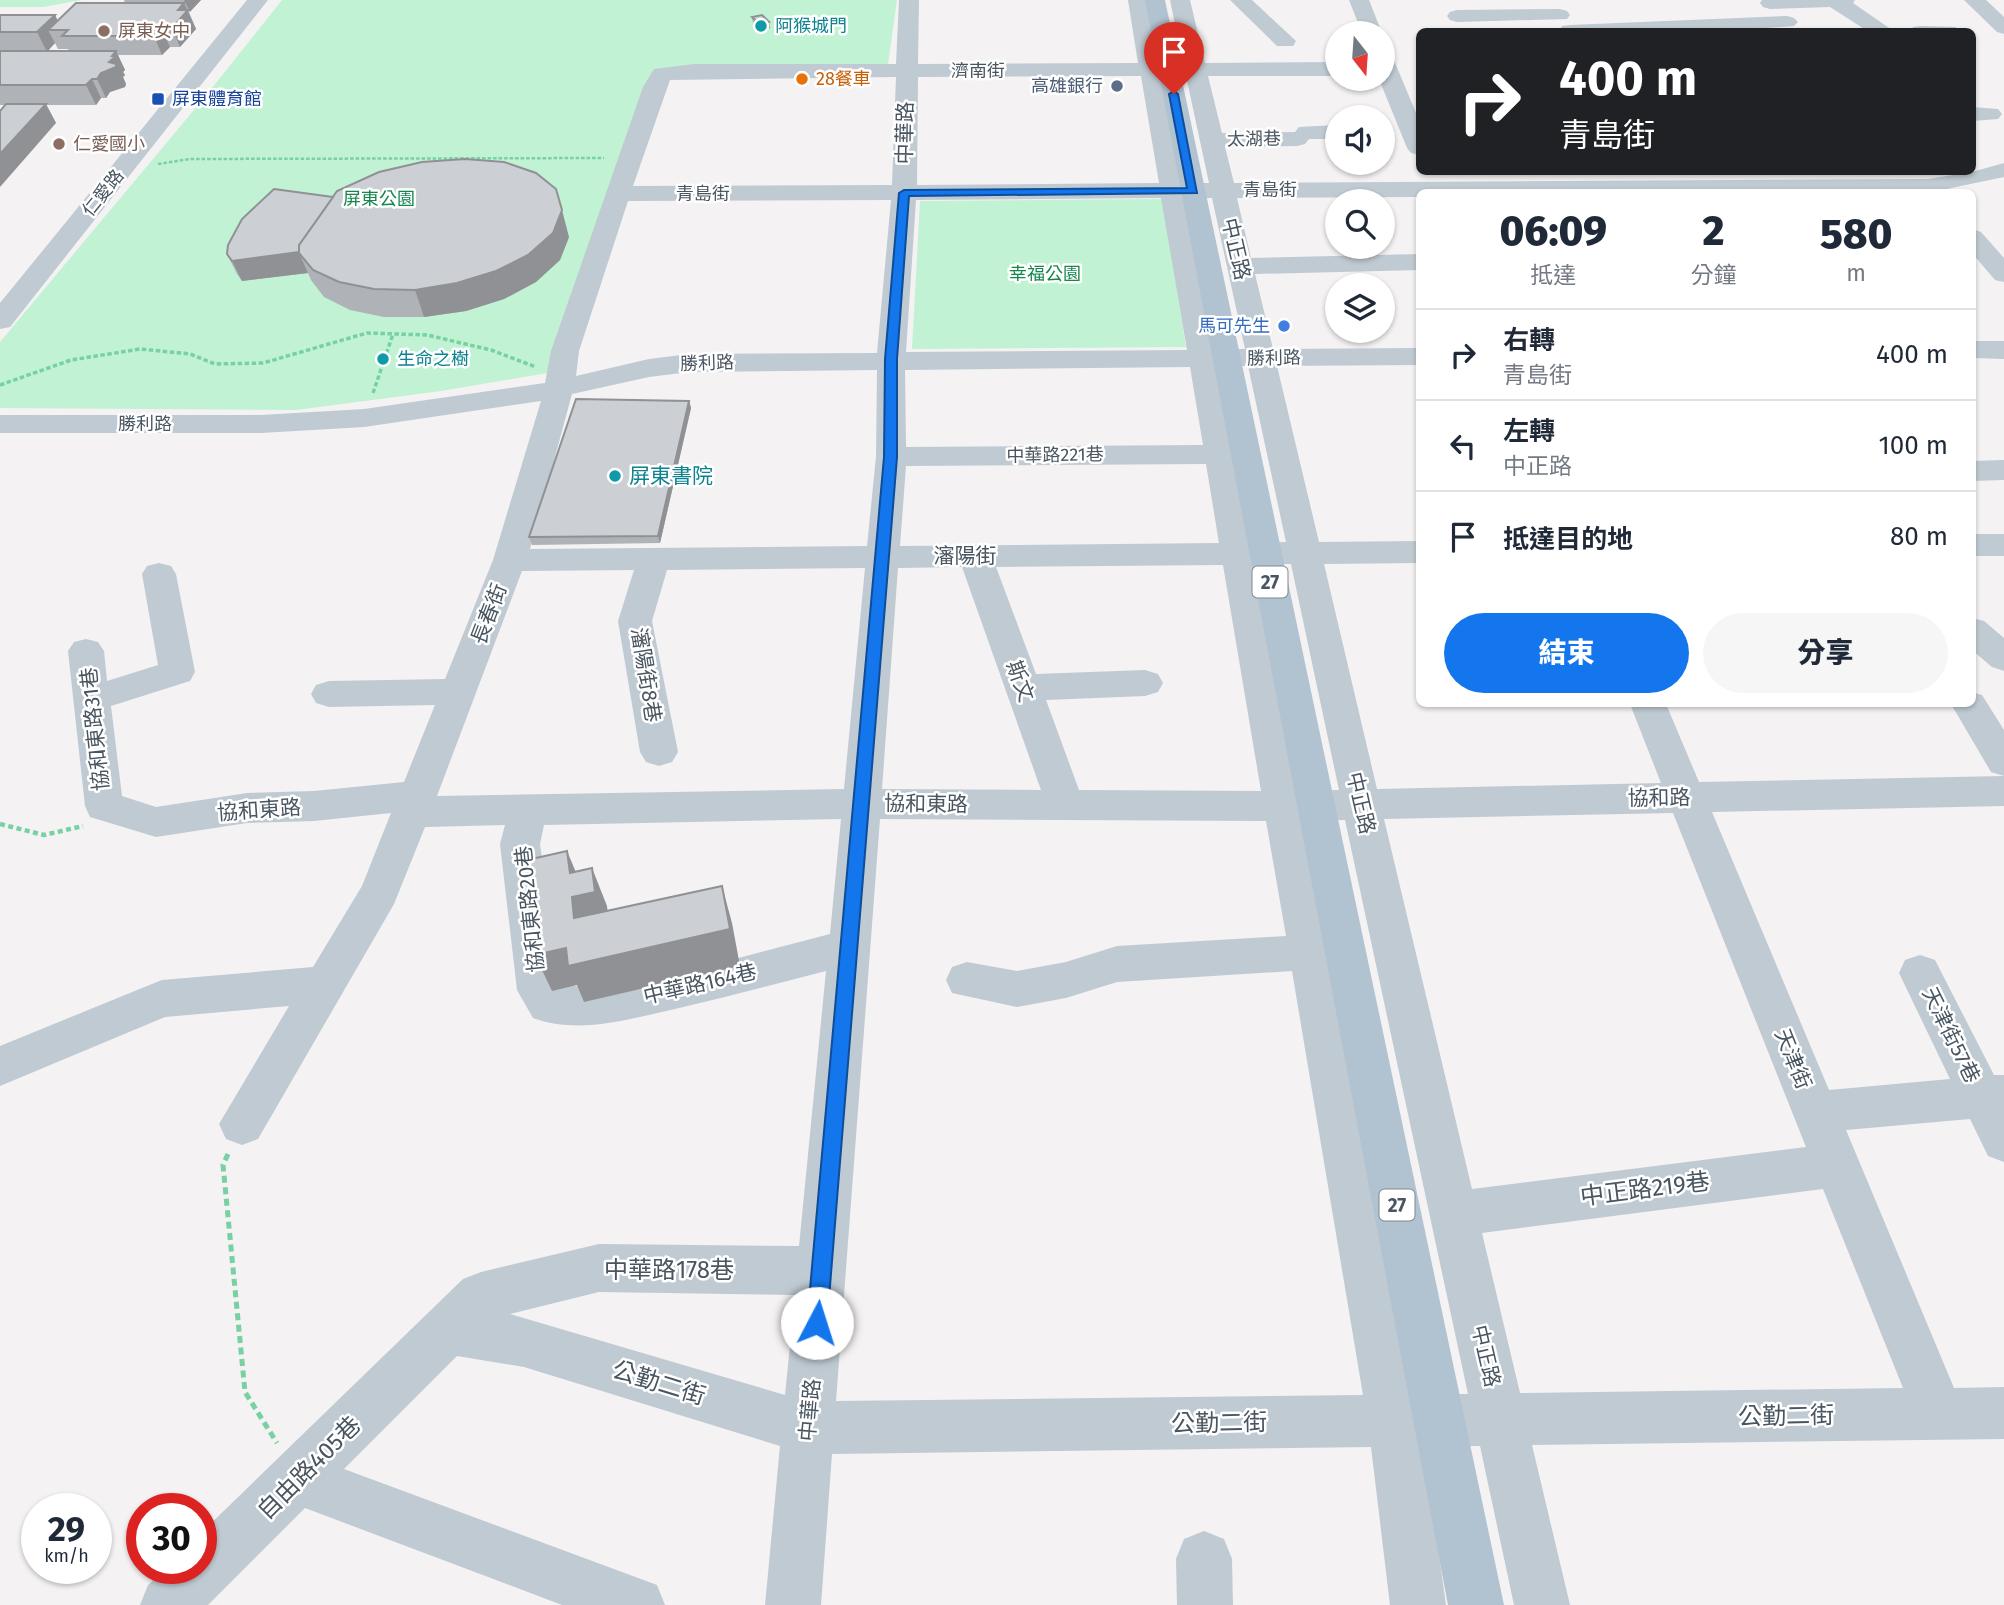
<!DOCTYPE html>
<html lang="zh-TW">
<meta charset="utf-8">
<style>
:root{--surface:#fff;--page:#f6f6f7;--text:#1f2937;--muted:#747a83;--line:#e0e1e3;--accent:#1476ec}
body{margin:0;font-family:"Fira Sans","Noto Sans TC",sans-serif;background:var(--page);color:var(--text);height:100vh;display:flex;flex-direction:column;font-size:26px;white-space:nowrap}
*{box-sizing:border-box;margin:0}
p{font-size:23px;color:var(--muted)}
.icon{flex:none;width:38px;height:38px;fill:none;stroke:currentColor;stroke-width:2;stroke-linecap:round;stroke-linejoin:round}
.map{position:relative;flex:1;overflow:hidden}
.side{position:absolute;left:1416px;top:189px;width:560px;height:518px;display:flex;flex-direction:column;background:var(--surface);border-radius:10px;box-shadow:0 2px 5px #0004}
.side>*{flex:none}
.top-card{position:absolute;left:1416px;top:28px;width:560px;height:147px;border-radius:10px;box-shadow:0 2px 5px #0004;background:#202124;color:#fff;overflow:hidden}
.needle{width:46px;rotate:163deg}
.fabs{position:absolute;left:1325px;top:21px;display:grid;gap:14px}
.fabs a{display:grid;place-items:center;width:70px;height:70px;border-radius:50%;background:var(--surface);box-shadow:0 2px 5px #0004;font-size:35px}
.speed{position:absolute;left:21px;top:1493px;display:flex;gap:14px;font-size:35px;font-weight:700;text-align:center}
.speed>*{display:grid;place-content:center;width:91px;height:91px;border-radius:50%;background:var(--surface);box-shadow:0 2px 5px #0004;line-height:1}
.speed small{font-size:18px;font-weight:400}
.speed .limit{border:10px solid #d22;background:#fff;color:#111}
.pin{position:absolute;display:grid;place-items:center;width:60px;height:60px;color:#fff;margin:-72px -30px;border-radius:50% 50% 50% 0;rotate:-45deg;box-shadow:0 0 7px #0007}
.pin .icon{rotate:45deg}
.me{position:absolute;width:77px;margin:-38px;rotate:5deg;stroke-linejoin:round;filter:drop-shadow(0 0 5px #0008)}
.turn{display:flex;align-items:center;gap:24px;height:147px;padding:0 28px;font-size:32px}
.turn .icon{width:91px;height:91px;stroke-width:2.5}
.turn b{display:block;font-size:49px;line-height:60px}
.eta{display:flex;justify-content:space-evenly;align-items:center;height:119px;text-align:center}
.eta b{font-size:42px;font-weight:800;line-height:49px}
.button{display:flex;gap:14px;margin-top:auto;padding:14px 28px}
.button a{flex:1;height:80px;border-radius:42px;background:var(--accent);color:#fff;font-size:28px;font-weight:800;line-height:80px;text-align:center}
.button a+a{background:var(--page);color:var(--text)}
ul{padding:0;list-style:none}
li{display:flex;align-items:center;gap:21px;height:91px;padding:0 28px;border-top:2px solid var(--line)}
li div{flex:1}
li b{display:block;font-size:26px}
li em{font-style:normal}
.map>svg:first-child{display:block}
.green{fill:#c1f2d3}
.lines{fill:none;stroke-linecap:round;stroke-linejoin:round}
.path-far3{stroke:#77d1a3;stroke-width:2.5;stroke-dasharray:3.5 2;stroke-linecap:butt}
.path-far2{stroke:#77d1a3;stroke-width:3.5;stroke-dasharray:4.5 2.5;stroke-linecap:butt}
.path-far1{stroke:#77d1a3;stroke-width:4.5;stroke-dasharray:5 3.5;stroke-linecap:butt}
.path{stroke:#77d1a3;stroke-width:5;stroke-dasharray:7 4.5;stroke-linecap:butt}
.minor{fill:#c0cad2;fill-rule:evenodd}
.major{fill:#b1c2d1;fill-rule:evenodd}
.wall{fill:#afb2b6;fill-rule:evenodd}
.shaded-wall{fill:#8f9194}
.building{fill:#cccfd4;stroke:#8f9194;stroke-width:2}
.route{fill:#1476ec;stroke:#0d4d99;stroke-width:2}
.culture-dot{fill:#0f9aa8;stroke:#fff;stroke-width:2.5}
.education-dot{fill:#8d6e63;stroke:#fff;stroke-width:2.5}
.food-dot{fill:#e8710a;stroke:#fff;stroke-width:2.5}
.service-dot{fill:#5c6f8a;stroke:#fff;stroke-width:2.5}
.transit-dot{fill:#1a4fb4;stroke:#fff;stroke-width:2.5}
.shop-dot{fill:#3f7fe0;stroke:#fff;stroke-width:2.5}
.labels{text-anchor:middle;stroke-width:5;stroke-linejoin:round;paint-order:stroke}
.far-culture-label{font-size:18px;fill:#0d838f;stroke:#fff;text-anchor:start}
.far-education-label{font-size:18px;fill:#785e54;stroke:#fff;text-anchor:start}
.far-street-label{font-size:18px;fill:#495661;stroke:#fff}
.far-food-label{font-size:18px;fill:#c56008;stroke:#fff;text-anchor:start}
.far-service-label{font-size:18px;fill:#4e5e75;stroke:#fff;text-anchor:end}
.far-transit-label{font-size:18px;fill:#164399;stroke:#fff;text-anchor:start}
.far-park-label{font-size:18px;fill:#15874c;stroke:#fff}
.far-shop-label{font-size:18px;fill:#366cbe;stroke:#fff;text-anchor:end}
.shield{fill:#fff;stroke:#808990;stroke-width:2}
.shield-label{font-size:19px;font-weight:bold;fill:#495661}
.street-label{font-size:21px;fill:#495661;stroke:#fff}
.culture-label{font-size:21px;fill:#0d838f;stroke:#fff;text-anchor:start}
.near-street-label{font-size:24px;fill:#495661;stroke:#fff}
</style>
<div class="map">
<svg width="2004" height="1605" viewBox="0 0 2004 1605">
<rect width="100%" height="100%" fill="#f4f2f2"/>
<!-- green -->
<g class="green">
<polygon points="0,0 81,0 43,7 0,7"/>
<polygon points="282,0 897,0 888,64 657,73 553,372 441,391 296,410 0,408 0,342 204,98"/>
<polygon points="1162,199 1186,347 912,349 920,201"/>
</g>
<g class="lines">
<!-- path-far3 -->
<polyline class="path-far3" points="158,164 190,159 604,158"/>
<!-- path-far2 -->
<g class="path-far2">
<polyline points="0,385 71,360 140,349 190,354 215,364 263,363 367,333 427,335 491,350 536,367"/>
<polyline points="373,393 393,334"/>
</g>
<!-- path-far1 -->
<polyline class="path-far1" points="0,824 44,835 83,826"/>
<!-- path -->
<polyline class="path" points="228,1154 223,1165 245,1392 277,1443"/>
<!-- minor -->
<g class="minor">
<polygon points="247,0 268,0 10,327 0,329 0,303"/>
<path d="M899 0H919L918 64 1138 63 1128 0H1148L1160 63H1183L1170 0H1190L1205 63 1337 62V76H1208L1222 133 1295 132 1299 127 1337 125V139H1309L1305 144 1297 146 1225 147 1234 183 1928 179 1972 172 2004 163V177L1932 192H1419V197L1237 198 1251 258 1419 254V270L1255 274 1273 349 1419 348V365L1277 366 1319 542 1419 541V563L1324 564 1377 789 1661 783 1630 704H1666L1699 782 2004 776 1991 772 1951 704H1972V692L1982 695 2004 730V806L1712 812 1829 1090 1950 1079 1899 973 1905 960 1920 955 1935 960 1994 1075H2004V1162L1988 1156 1970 1119 1846 1130 1954 1388 2004 1387V1439L1532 1445 1570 1605H1514L1480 1446H1424L1446 1605H1390L1371 1447 832 1454 821 1605H765L780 1446 524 1367 457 1356 344 1469 657 1585 665 1605H562L305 1508 208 1605H140L148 1585 166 1568H201V1533L463 1279 481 1272 599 1244 799 1246 826 971C776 984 726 997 675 1009 629 1019 579 1035 533 1018L517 990 500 844 505 825 425 827 394 904 258 1139 242 1145 226 1139 219 1124 289 1006 165 1017 0 1086V1046L147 986 162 980 313 967 362 886 391 813 314 821 247 823 156 837 90 817 85 806 68 651 74 642 86 639 98 642 104 651 107 681 158 665 142 574 147 566 159 563 171 566 176 574 195 672 190 681 111 706 122 796 156 807 247 793 314 791 404 782 435 705 329 707 316 703 311 694 316 685 329 681 445 679 493 560 541 401 364 427 261 433H0V415H261L364 409 545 383 551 351 643 87 654 69 694 64H896ZM1141 76 1159 183 917 185 918 77ZM1163 76H1186L1209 183H1183ZM896 77 892 185 633 186 670 80ZM1161 198 1187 350 906 352 916 200ZM1186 198H1212L1245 349H1215ZM891 200 877 353 689 354 649 359 576 376 579 351 628 201ZM1218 366H1248L1286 542 1252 543ZM1190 367 1203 445 906 447 905 370ZM877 370 876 457 867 546 530 549 572 394 649 377 689 372ZM1206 464 1219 543 900 546 906 466ZM1256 564H1291L1339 790 1300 791ZM1223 565 1261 791 1079 790 1046 700 1145 696 1158 692 1163 683 1158 674 1145 670 1036 674 996 567ZM962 567 1041 790 882 789 898 568ZM865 568 844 789 437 796 522 571 634 570 618 621 640 752 646 762 659 766 672 762 678 752 652 621 667 570ZM1673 813 1806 1147 1472 1189 1384 819ZM841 819 830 934 727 961 601 987 559 985 540 844 544 825ZM880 819 1266 821 1286 936 1117 946 1066 962 1017 971 967 962 952 967 946 980 952 993 1017 1007 1066 998 1117 982 1292 971 1363 1395 836 1401ZM1345 820 1468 1394H1415L1305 821ZM1823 1189 1903 1388 1520 1393 1482 1233ZM599 1292 795 1295 785 1395 510 1314Z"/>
<polygon points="1230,0 1252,0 1296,41 1293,46 1277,46"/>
<polygon points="1349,0 1369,0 1382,33 1362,33"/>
<polygon points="1762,0 1855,0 1853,3 1895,32 1869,32 1830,7 1770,9 1763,7 1760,3"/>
<polygon points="1964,0 1986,0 2004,17 2004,34 1997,32"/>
<polygon points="1560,9 1567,11 1570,15 1567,19 1457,22 1450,20 1447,16 1450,12 1457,10"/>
<polygon points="1787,16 1794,18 1798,22 1794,26 1711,32 1559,31 1562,26 1570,25"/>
<polygon points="1921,26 1956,27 1958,32 1911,32 1913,27"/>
<polygon points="1382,52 1390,53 1393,58 1419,120 1419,155 1411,153 1407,148 1379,79 1382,79"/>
<polygon points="1972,107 1998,109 2002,114 1998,119 1972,121"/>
<polygon points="1972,229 1981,232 2004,258 2004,282 1995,280 1972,253"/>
<polygon points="1972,341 2004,341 2004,359 1972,358"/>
<polygon points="2004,460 2004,480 1972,481 1972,461"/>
<rect x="1972" y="534" width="32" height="22"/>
<polygon points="1972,618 1984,621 2004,638 2004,671 1992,667 1972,650"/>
<polygon points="1204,1531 1224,1539 1232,1559 1233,1605 1177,1605 1176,1559 1184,1539"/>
</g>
<!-- major -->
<polygon class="major" points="1145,0 1165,0 1504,1605 1448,1605"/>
</g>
<!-- wall -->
<g class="wall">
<path d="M124 0H201L189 12 196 29 180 47H170L162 55H118L125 70 123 72 125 75 123 77 126 84 125 87 110 92 106 98H101L96 105H46L56 123 6 105H0V15H55L58 21 125 3ZM55 43 58 49H68L69 51H47Z"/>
<polygon points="752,17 770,28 760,31 753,23"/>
<polygon points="333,197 569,237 560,260 536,282 504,299 466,311 424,317 384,317 350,310 324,297 311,280 308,273 242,281 237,274 227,254"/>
<polygon points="689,401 691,408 660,543 532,545 529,537"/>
</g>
<!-- shaded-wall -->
<g class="shaded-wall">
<polygon points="184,0 201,0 190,12"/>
<polygon points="184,3 196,29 180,47 172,28 178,10"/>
<polygon points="55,15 62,30 48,30 55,43 47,52 37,32"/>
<polygon points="769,22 770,28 760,31 759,24"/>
<polygon points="161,28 170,47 162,55 154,36"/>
<polygon points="116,51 125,70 123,72 125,75 123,77 126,84 125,87 110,92 106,98 97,79"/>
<polygon points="92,79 101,98 96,105 86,85"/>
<polygon points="46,104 56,123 0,187 0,154"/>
<polygon points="562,210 569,237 560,260 536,282 504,299 466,311 424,317 415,290"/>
<polygon points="302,252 299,253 308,273 242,281 232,261"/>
<polygon points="689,401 691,408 660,543 658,536"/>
<polygon points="567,851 583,889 592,868 607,906 610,930 574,918"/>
<polygon points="722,886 732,923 740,966 584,1002 577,985 552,991 535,955 566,948"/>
</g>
<!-- building -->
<g class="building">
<polygon points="76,3 184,3 178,10 188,10 172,28 161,28 154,36 62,36 68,30 48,30"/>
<polygon points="0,15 55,15 37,32 0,32"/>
<polygon points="762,15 769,22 759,24 752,17"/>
<polygon points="0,51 116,51 112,56 116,56 109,62 116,64 116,67 101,73 97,79 92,79 86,85 0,85"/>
<polygon points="6,104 46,104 0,154 0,111"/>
<polygon points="465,159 504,162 536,173 556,189 562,210 553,233 528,255 496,271 457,283 415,290 374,289 339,282 313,270 299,253 299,245 337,191 379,172 422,162"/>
<polygon points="274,189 333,197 299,245 299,252 232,261 227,254 228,245 242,219"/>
<polygon points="576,399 689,401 658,536 529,537"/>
<polygon points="567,851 570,873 592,868 595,892 572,897 574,918 722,886 730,929 568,966 566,948 535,955 527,860"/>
</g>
<!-- route -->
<polygon class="route" points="1174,91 1178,94 1197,193 909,196 897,359 897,457 827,1323 824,1331 817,1334 810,1331 807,1323 884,457 885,359 899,193 904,190 1187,188 1169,94"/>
<!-- markers -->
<g class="culture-dot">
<circle cx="761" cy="26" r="7"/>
<circle cx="383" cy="359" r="7"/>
<circle cx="615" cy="476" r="7"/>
</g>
<g class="education-dot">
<circle cx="104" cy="31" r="7"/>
<circle cx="59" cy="144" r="7"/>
</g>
<circle class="food-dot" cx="802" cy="79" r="7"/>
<circle class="service-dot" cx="1117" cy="86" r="7"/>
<rect class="transit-dot" x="151" y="92" width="14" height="14" rx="3.5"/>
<circle class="shop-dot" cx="1284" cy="326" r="7"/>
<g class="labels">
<!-- far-culture labels -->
<g class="far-culture-label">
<text x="775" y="32">阿猴城門</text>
<text x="397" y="365">生命之樹</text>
</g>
<!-- far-education labels -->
<g class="far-education-label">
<text x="118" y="37">屏東女中</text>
<text x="73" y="150">仁愛國小</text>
</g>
<!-- far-street labels -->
<g class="far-street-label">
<text x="978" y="77">濟南街</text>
<text transform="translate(1254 139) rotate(-1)" y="6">太湖巷</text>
<text x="1270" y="196">青島街</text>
<text transform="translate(103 193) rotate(-51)" y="6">仁愛路</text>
<text x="703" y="200">青島街</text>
<text transform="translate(1274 358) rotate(-1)" y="6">勝利路</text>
<text transform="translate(707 363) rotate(-2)" y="6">勝利路</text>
<text x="145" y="430">勝利路</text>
<text transform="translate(1055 455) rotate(-1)" y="6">中華路221巷</text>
</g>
<!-- far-food labels -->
<g class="far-food-label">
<text x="816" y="85">28餐車</text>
</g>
<!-- far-service labels -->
<g class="far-service-label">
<text x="1103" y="92">高雄銀行</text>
</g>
<!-- far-transit labels -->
<g class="far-transit-label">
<text x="172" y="105">屏東體育館</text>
</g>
<!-- far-park labels -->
<g class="far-park-label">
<text x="379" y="205">屏東公園</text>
<text x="1045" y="280">幸福公園</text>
</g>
<!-- far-shop labels -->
<g class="far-shop-label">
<text x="1270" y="332">馬可先生</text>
</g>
<!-- shield labels -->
<g class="shield">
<rect x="1252.5" y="566.5" width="35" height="31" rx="5"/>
<rect x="1379.5" y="1189.5" width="35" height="31" rx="5"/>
</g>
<g class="shield-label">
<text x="1270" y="589">27</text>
<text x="1397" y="1212">27</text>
</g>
<!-- street labels -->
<g class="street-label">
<text transform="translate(905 133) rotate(-89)" y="7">中華路</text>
<text transform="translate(1236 249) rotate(77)" y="7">中正路</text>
<text x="965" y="563">瀋陽街</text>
<text transform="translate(489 614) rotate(-69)" y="7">長春街</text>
<text transform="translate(646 675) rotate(81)" y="7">瀋陽街8巷</text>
<text transform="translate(1020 681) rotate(70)" y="7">斯文</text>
<text transform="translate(95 729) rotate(-96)" y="7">協和東路31巷</text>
<text transform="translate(1659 798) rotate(-1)" y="7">協和路</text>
<text transform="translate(1361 803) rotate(77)" y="7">中正路</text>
<text transform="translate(926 804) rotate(1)" y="7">協和東路</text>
<text transform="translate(259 810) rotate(-4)" y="7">協和東路</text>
<text transform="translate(530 909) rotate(-96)" y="7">協和東路20巷</text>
<text transform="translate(700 984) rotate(-13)" y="7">中華路164巷</text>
<text transform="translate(1951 1035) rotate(64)" y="7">天津街57巷</text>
<text transform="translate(1793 1059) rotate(68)" y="7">天津街</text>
<text transform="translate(1486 1356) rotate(77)" y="7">中正路</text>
<text transform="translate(810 1410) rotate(-85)" y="7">中華路</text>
</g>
<!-- culture labels -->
<g class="culture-label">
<text x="629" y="483">屏東書院</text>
</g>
<!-- near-street labels -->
<g class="near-street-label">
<text transform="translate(1645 1189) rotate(-7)" y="8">中正路219巷</text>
<text x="669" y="1278">中華路178巷</text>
<text transform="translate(659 1383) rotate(17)" y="8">公勤二街</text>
<text transform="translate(1786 1416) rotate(-1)" y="8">公勤二街</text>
<text transform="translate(1219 1423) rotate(-1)" y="8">公勤二街</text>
<text transform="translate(309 1468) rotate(-45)" y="8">自由路405巷</text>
</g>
</g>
</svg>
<div class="fabs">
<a><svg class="needle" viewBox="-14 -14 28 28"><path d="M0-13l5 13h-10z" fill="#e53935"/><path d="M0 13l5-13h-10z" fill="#747a83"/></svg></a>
<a><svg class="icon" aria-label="sound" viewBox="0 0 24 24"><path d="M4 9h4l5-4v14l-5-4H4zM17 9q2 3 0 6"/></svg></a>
<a><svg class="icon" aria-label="search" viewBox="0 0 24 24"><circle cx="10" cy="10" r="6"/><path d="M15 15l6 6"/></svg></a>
<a><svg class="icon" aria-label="layers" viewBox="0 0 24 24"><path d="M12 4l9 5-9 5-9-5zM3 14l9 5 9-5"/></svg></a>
</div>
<div class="speed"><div>29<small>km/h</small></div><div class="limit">30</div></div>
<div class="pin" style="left:1174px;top:94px;background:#d93025"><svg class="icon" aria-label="arrive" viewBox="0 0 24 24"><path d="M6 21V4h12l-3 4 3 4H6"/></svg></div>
<svg class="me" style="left:817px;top:1323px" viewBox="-20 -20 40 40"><circle r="19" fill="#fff"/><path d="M0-13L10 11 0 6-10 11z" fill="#1476ec"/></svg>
<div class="top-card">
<div class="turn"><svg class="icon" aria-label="right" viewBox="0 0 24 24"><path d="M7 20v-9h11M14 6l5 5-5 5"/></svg><div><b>400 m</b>青島街</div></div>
</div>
<section class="side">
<div class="eta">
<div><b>06:09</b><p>抵達</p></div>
<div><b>2</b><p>分鐘</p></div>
<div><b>580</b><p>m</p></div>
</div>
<ul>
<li><svg class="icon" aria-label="right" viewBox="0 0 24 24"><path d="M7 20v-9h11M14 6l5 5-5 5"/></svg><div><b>右轉</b><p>青島街</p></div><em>400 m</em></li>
<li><svg class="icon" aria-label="left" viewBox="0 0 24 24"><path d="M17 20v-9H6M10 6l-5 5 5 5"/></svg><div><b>左轉</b><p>中正路</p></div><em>100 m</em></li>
<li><svg class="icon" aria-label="arrive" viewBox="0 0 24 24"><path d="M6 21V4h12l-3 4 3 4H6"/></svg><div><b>抵達目的地</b></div><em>80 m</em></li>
</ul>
<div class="button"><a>結束</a><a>分享</a></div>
</section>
</div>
